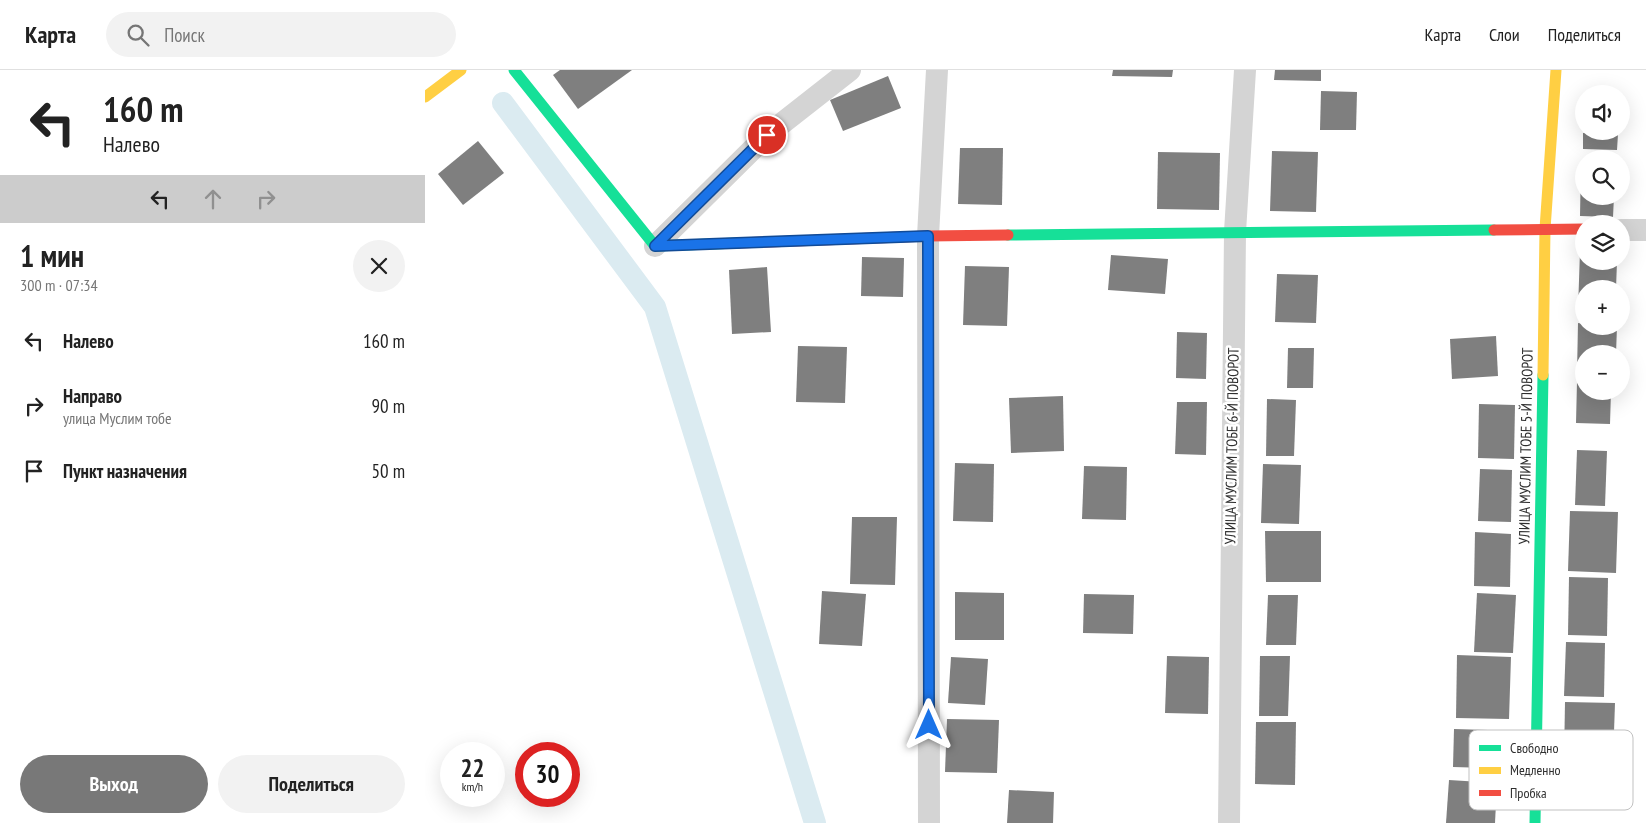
<!DOCTYPE html>
<html lang="ru">
<meta charset="utf-8">
<style>
:root{--surface:#fff;--page:#f2f2f2;--text:#222;--muted:#767676;--line:#e0e0e0;--accent:#787878}
body{margin:0;font-family:"PT Sans Narrow",sans-serif;background:var(--page);color:var(--text);height:100vh;display:flex;flex-direction:column;font-size:19px;white-space:nowrap}
*{box-sizing:border-box;margin:0}
p{font-size:16px;color:var(--muted)}
.icon{flex:none;width:28px;height:28px;fill:none;stroke:currentColor;stroke-width:2;stroke-linecap:round;stroke-linejoin:round}
.map{position:relative;flex:1;overflow:hidden}
.sheet{display:flex;flex-direction:column;background:var(--surface);width:425px}
.sheet>*{flex:none}
.banner{background:#fff;color:var(--text);overflow:hidden}
.tools{position:absolute;left:1150px;top:15px;display:grid;gap:10px}
.tools a{display:grid;place-items:center;width:55px;height:55px;border-radius:50%;background:var(--surface);box-shadow:0 5px 20px #0002;font-size:25px}
.speed{position:absolute;left:15px;top:672px;display:flex;gap:10px;font-size:25px;font-weight:700;text-align:center}
.speed>*{display:grid;place-content:center;width:65px;height:65px;border-radius:50%;background:var(--surface);box-shadow:0 5px 20px #0002;line-height:1}
.speed small{font-size:12px;font-weight:400}
.speed .limit{border:8px solid #d22;background:#fff;color:#111}
.pin{position:absolute;display:grid;place-items:center;width:42px;height:42px;color:#fff;margin:-21px;border:2px solid #fff;border-radius:50%;box-shadow:0 1px 5px #0007}
.me{position:absolute;width:55px;margin:-28px;rotate:0deg;stroke-linejoin:round;filter:drop-shadow(0 0 4px #0008)}
.turn{display:flex;align-items:center;gap:18px;height:105px;padding:0 20px;font-size:22px}
.turn .icon{width:65px;height:65px;stroke-width:2.5}
.turn b{display:block;font-size:35px;line-height:42px}
.lanes{display:flex;align-items:center;height:48px;padding:0 20px;background:#0003;justify-content:center;gap:25px;direction:ltr}
.lanes .off{opacity:.35}
.round{display:grid;place-items:center;flex:none;width:52px;height:52px;border-radius:26px;background:var(--page)}
.headline{display:flex;align-items:center;justify-content:space-between;height:85px;padding:0 20px}
h1{font-size:30px;font-weight:600;line-height:38px}
.button{display:flex;gap:10px;margin-top:auto;padding:10px 20px}
.button a{flex:1;height:58px;border-radius:30px;background:var(--accent);color:#fff;font-size:20px;font-weight:600;line-height:58px;text-align:center}
.button a+a{background:var(--page);color:var(--text)}
ul{padding:0;list-style:none}
li{display:flex;align-items:center;gap:15px;height:65px;padding:0 20px}
li div{flex:1}
li b{display:block;font-size:19px}
li em{font-style:normal}
header{display:flex;align-items:center;gap:30px;box-sizing:border-box;height:70px;padding:0 25px;background:var(--surface);border-bottom:1px solid var(--line)}
header strong{font-size:24px}
nav{display:flex;gap:28px;margin-inline-start:auto;font-size:18px}
.search{width:350px;height:45px;background:var(--page);display:flex;align-items:center;gap:12px;box-sizing:border-box;padding:0 18px;border-radius:28px;color:var(--muted);font-size:19px}
main{display:flex;flex:1;min-height:0}
.map>svg:first-child{display:block}
.lines{fill:none;stroke-linecap:round;stroke-linejoin:round}
.canal{stroke:#dbebf1;stroke-width:22}
.building{fill:#7f7f7f}
.street{stroke:#d4d4d4;stroke-width:22}
.fast{stroke:#16e098;stroke-width:11}
.slow{stroke:#ffcf43;stroke-width:11}
.jam{stroke:#f24e42;stroke-width:11}
.route-casing{stroke:#114b97;stroke-width:12}
.route{stroke:#1a73e8;stroke-width:9}
.labels{text-anchor:middle;stroke-width:5;stroke-linejoin:round;paint-order:stroke}
.street-label{font-size:15px;fill:#2f2f2f;stroke:#fff}
.key{fill:#fff;stroke:#c1c1c1;stroke-width:1}
.key-label{font-size:14px;fill:#2f2f2f}
</style>
<header>
<strong>Карта</strong>
<div class="search"><svg class="icon" aria-label="search" viewBox="0 0 24 24"><circle cx="10" cy="10" r="6"/><path d="M15 15l6 6"/></svg>Поиск</div>
<nav><a>Карта</a><a>Слои</a><a>Поделиться</a></nav>
</header>
<main>
<section class="sheet">
<div class="banner">
<div class="turn"><svg class="icon" aria-label="left" viewBox="0 0 24 24"><path d="M17 20v-9H6M10 6l-5 5 5 5"/></svg><div><b>160 m</b>Налево</div></div>
<div class="lanes"><svg class="icon" aria-label="left" viewBox="0 0 24 24"><path d="M17 20v-9H6M10 6l-5 5 5 5"/></svg><svg class="icon off" aria-label="ahead" viewBox="0 0 24 24"><path d="M12 20V5M6 11l6-6 6 6"/></svg><svg class="icon off" aria-label="right" viewBox="0 0 24 24"><path d="M7 20v-9h11M14 6l5 5-5 5"/></svg></div>
</div>
<div class="headline"><div><h1>1 мин</h1><p>300 m · 07:34</p></div><a class="round"><svg class="icon" aria-label="close" viewBox="0 0 24 24"><path d="M6 6l12 12M18 6L6 18"/></svg></a></div>
<ul>
<li><svg class="icon" aria-label="left" viewBox="0 0 24 24"><path d="M17 20v-9H6M10 6l-5 5 5 5"/></svg><div><b>Налево</b></div><em>160 m</em></li>
<li><svg class="icon" aria-label="right" viewBox="0 0 24 24"><path d="M7 20v-9h11M14 6l5 5-5 5"/></svg><div><b>Направо</b><p>улица Муслим тобе</p></div><em>90 m</em></li>
<li><svg class="icon" aria-label="arrive" viewBox="0 0 24 24"><path d="M6 21V4h12l-3 4 3 4H6"/></svg><div><b>Пункт назначения</b></div><em>50 m</em></li>
</ul>
<div class="button"><a>Выход</a><a>Поделиться</a></div>
</section>
<div class="map">
<svg width="1221" height="753" viewBox="0 0 1221 753">
<rect width="100%" height="100%" fill="#fff"/>
<g class="lines">
<!-- canal -->
<polyline class="canal" points="78,33 230,237 390,753"/>
</g>
<!-- building -->
<g class="building">
<polygon points="135,0 207,0 153,39 128,5"/>
<polygon points="688,0 748,0 747,7 687,6"/>
<polygon points="850,0 896,0 896,11 849,10"/>
<polygon points="463,6 476,38 418,61 405,30"/>
<polygon points="896,21 932,22 931,60 895,60"/>
<polygon points="1158,63 1193,64 1192,80 1158,79"/>
<polygon points="53,71 79,103 38,135 13,104"/>
<polygon points="535,78 578,78 577,135 533,134"/>
<polygon points="847,81 893,82 891,142 845,141"/>
<polygon points="733,82 795,83 794,140 732,139"/>
<polygon points="1156,92 1159,92 1159,126 1189,126 1188,147 1155,146"/>
<polygon points="1155,181 1159,181 1159,191 1192,191 1191,219 1159,219 1159,240 1153,240"/>
<polygon points="686,185 743,189 740,224 683,220"/>
<polygon points="437,187 479,188 478,227 436,226"/>
<polygon points="540,196 584,197 582,256 538,255"/>
<polygon points="342,197 346,262 307,264 304,200"/>
<polygon points="852,204 893,205 891,253 850,252"/>
<polygon points="1153,253 1159,254 1159,256 1192,256 1191,284 1159,284 1159,303 1152,303"/>
<polygon points="752,262 782,263 781,309 751,308"/>
<polygon points="1071,266 1073,306 1027,309 1025,269"/>
<polygon points="373,276 422,277 420,333 371,332"/>
<polygon points="863,278 889,278 888,318 862,318"/>
<polygon points="1152,312 1159,312 1159,321 1186,321 1185,354 1151,353"/>
<polygon points="638,326 639,381 586,383 584,328"/>
<polygon points="842,329 871,330 869,386 841,386"/>
<polygon points="752,332 782,332 781,385 750,384"/>
<polygon points="1054,334 1090,335 1089,389 1053,388"/>
<polygon points="1152,380 1182,381 1180,436 1150,435"/>
<polygon points="530,393 569,394 568,452 528,451"/>
<polygon points="838,394 876,395 874,454 836,453"/>
<polygon points="659,396 702,397 701,450 657,449"/>
<polygon points="1055,399 1087,400 1086,452 1053,451"/>
<polygon points="1145,441 1193,442 1191,503 1143,501"/>
<polygon points="427,447 472,447 470,515 425,514"/>
<polygon points="840,461 896,461 896,512 841,512"/>
<polygon points="1050,462 1086,464 1085,517 1049,516"/>
<polygon points="1144,507 1183,508 1182,566 1143,565"/>
<polygon points="397,521 441,524 437,576 394,574"/>
<polygon points="530,522 579,523 579,570 530,570"/>
<polygon points="1052,523 1091,525 1088,583 1049,582"/>
<polygon points="659,524 709,525 708,564 658,563"/>
<polygon points="843,525 873,525 871,575 841,575"/>
<polygon points="1141,572 1180,573 1179,627 1139,626"/>
<polygon points="1032,585 1086,587 1084,649 1031,648"/>
<polygon points="742,586 784,587 783,644 740,643"/>
<polygon points="835,586 865,586 863,646 834,646"/>
<polygon points="526,587 563,589 560,635 523,633"/>
<polygon points="1140,632 1190,633 1188,691 1139,689"/>
<polygon points="522,649 574,650 572,703 520,702"/>
<polygon points="831,652 871,652 870,715 830,714"/>
<polygon points="1029,659 1063,660 1063,698 1028,697"/>
<polygon points="1024,710 1072,713 1070,753 1021,753"/>
<polygon points="584,720 629,722 628,753 582,753"/>
</g>
<g class="lines">
<!-- street -->
<g class="street">
<polyline points="1196,160 1221,160"/>
<polyline points="230,176 342,65 425,0"/>
<polyline points="504,753 503,166 512,0"/>
<polyline points="804,753 810,162 820,0"/>
</g>
<!-- fast -->
<g class="fast">
<polyline points="89,0 230,176 314,173"/>
<polyline points="583,165 1069,160"/>
<polyline points="1110,753 1118,305"/>
</g>
<!-- slow -->
<g class="slow">
<polyline points="0,27 36,0"/>
<polyline points="1118,305 1120,159 1131,0"/>
</g>
<!-- jam -->
<g class="jam">
<polyline points="1069,160 1159,159"/>
<polyline points="314,173 503,166 583,165"/>
</g>
</g>
<g class="lines">
<!-- route casing -->
<g class="route-casing">
<polyline id="route" points="342,65 230,176 503,166 504,655"/>
</g>
<!-- route -->
<use href="#route" class="route"/>
</g>
<g class="labels">
<!-- street labels -->
<g class="street-label">
<text transform="translate(807 376) rotate(-89)" y="5">УЛИЦА МУСЛИМ ТОБЕ 6-Й ПОВОРОТ</text>
<text transform="translate(1101 376) rotate(-89)" y="5">УЛИЦА МУСЛИМ ТОБЕ 5-Й ПОВОРОТ</text>
</g>
</g>
<!-- legend -->
<rect x="1044" y="660" width="164" height="80" rx="8" class="key"/>
<rect x="1054" y="675" width="22" height="6" fill="#16e098"/>
<rect x="1054" y="697" width="22" height="7" fill="#ffcf43"/>
<rect x="1054" y="720" width="22" height="6" fill="#f24e42"/>
<g class="key-label">
<text x="1085" y="683">Свободно</text>
<text x="1085" y="705">Медленно</text>
<text x="1085" y="728">Пробка</text>
</g>
</svg>
<div class="tools">
<a><svg class="icon" aria-label="sound" viewBox="0 0 24 24"><path d="M4 9h4l5-4v14l-5-4H4zM17 9q2 3 0 6"/></svg></a>
<a><svg class="icon" aria-label="search" viewBox="0 0 24 24"><circle cx="10" cy="10" r="6"/><path d="M15 15l6 6"/></svg></a>
<a><svg class="icon" aria-label="layers" viewBox="0 0 24 24"><path d="M12 4l9 5-9 5-9-5zM3 14l9 5 9-5"/></svg></a>
<a>+</a>
<a>−</a>
</div>
<div class="speed"><div>22<small>km/h</small></div><div class="limit">30</div></div>
<div class="pin" style="left:342px;top:65px;background:#d93025"><svg class="icon" aria-label="arrive" viewBox="0 0 24 24"><path d="M6 21V4h12l-3 4 3 4H6"/></svg></div>
<svg class="me" style="left:504px;top:655px" viewBox="-20 -20 40 40"><path d="M0-17L14 15 0 8-14 15z" fill="#1a73e8" stroke="#fff" stroke-width="4"/></svg>
</div>
</main>
